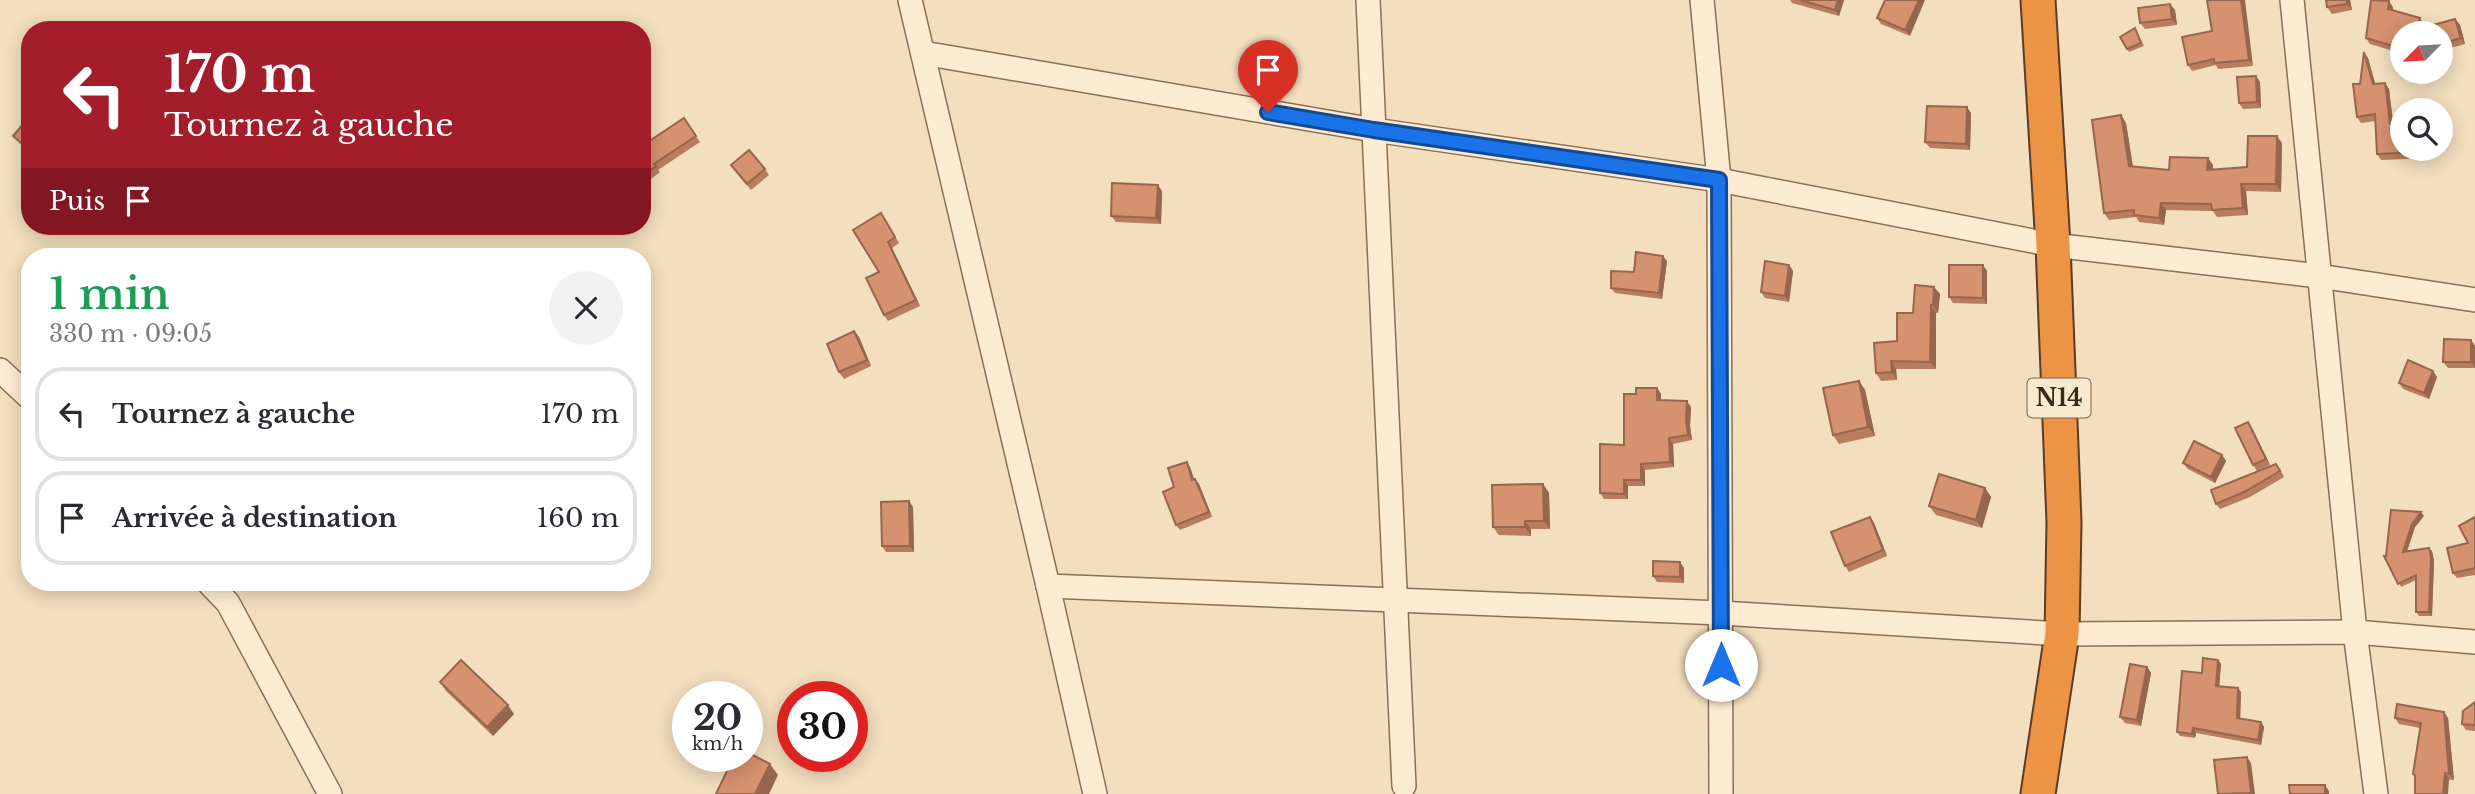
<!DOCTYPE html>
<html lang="fr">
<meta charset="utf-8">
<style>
:root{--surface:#fff;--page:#f2f2f3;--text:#2b2b33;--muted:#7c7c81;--line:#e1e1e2}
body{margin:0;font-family:"Libre Baskerville",serif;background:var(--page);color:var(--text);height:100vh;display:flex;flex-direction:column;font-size:26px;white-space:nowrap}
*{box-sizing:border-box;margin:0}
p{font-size:23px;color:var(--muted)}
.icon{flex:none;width:38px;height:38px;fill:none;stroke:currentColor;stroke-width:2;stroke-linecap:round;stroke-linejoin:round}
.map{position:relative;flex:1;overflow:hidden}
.details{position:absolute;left:21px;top:248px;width:630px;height:343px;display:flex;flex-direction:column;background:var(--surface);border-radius:28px;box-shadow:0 4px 18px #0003}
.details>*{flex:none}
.hud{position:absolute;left:21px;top:21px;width:630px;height:214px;border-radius:28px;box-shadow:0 4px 18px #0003;background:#a41d2a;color:#fff;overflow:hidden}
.needle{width:46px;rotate:246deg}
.fabs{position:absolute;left:2390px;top:21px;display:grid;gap:14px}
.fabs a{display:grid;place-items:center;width:63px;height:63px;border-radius:50%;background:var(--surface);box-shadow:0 4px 18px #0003;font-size:35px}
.speed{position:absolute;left:672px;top:681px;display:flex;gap:14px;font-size:35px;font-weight:700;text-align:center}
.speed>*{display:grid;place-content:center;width:91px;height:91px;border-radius:50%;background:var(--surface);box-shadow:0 4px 18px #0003;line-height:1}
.speed small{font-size:18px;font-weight:400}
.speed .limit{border:10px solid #d22;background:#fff;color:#111}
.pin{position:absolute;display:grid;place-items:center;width:60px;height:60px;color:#fff;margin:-72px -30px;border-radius:50% 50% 50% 0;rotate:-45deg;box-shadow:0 0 7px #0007}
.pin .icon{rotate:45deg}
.me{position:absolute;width:77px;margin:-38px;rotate:0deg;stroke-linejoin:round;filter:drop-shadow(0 0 5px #0008)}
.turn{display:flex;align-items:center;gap:24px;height:147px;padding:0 28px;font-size:32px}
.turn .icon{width:91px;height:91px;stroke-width:2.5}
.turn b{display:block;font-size:49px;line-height:60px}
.then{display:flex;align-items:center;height:66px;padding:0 28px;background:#0003;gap:14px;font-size:26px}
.round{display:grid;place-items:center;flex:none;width:74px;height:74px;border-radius:37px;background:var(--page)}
.summary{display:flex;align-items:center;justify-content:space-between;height:119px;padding:0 28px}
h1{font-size:42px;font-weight:600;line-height:52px;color:#1e9e55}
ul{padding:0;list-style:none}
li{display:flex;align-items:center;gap:21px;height:94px;margin:0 14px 10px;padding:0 14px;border:4px solid var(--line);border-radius:28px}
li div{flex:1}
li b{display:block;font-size:26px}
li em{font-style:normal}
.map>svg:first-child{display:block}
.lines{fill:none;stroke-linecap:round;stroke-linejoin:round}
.minor-casing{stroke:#8e6e54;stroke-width:26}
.highway-casing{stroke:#5a3c29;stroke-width:37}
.minor{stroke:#fdecd2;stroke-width:23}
.highway{stroke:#ed9344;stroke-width:33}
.wall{fill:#b87d5f}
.shaded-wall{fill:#96664e}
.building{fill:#d6916f;stroke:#96664e;stroke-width:2}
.route-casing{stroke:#114b97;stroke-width:18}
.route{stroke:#1a73e8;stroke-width:12}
.labels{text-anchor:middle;stroke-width:7;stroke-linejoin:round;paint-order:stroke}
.shield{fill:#f9e9cf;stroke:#746251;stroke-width:2}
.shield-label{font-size:23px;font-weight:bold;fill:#3b281b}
</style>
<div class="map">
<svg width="2475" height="794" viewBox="0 0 2475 794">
<rect width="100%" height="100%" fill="#f3debe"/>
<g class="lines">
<!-- minor casing -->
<g class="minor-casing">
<g id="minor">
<polyline points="910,0 1048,586 1721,613 2062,634 2355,632 2475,642"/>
<polyline points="1368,0 1404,786"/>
<polyline points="1702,0 1719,180 1721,794"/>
<polyline points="2292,0 2355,632 2376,794"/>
<polyline points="923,53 1374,130 1719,180 2053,245 2319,276 2475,300"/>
<polyline points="0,370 30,398"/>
<polyline points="209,583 228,603 330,794"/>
<polyline points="1048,586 1095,794"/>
</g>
</g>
<!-- highway casing -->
<g class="highway-casing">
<polyline id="highway" points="2038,794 2062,634 2064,522 2053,245 2038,0"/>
</g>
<!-- minor -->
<use href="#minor" class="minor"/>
<!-- highway -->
<use href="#highway" class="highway"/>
</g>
<!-- wall -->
<g class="wall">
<polygon points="1790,0 1844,0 1839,16 1792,3"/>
<polygon points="1885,0 1910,36 1881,24 1877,18"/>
<polygon points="2207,0 2253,66 2218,69 2216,65 2192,71 2188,65 2212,31"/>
<polygon points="2326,0 2350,0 2352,10 2332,14 2327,7"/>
<polygon points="2170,4 2175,10 2177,25 2145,29 2140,23"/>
<polygon points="2393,7 2393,10 2424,24 2403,33 2403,54 2370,44 2366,38"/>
<polygon points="2455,19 2460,25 2465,44 2443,50 2441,49 2441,33"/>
<polygon points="2135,28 2144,46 2129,52 2120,37"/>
<polygon points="2368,58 2375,84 2389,89 2393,123 2428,149 2429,158 2381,160 2377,154 2376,121 2361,123 2357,117 2360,84"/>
<polygon points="642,71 647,77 642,82"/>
<polygon points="2256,76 2260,82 2261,108 2243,109 2239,103"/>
<polygon points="1971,113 1970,150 1930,148 1925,142"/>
<polygon points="684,118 700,142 658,170 660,172 642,186 642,146"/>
<polygon points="2126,123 2133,167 2169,170 2213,165 2213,170 2247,167 2282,143 2281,192 2246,191 2248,215 2217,217 2213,211 2166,210 2164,225 2139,222 2136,217 2109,220 2104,213"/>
<polygon points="731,165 765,169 769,175 751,190"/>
<polygon points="1162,191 1161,224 1116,222 1111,216"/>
<polygon points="885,219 899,243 892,248 920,306 888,321 884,315 879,272"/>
<polygon points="1667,261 1662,299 1615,293 1611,288 1634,272"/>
<polygon points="1789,265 1793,271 1789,302 1765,298 1761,292"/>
<polygon points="1983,265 1987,271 1987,304 1953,303 1949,297"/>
<polygon points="1934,287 1940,294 1938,313 1936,313 1936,369 1896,369 1897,380 1881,381 1876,373 1913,313"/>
<polygon points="854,331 859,337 871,366 844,379 839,372"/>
<polygon points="2471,340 2475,346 2475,368 2448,368 2443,362"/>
<polygon points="2433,371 2437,377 2429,399 2403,389 2399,383"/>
<polygon points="1859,381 1865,390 1875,436 1839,444 1833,435"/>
<polygon points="1657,388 1661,394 1661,400 1691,407 1690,426 1692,440 1673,444 1674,467 1645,470 1645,486 1628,486 1628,499 1604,499 1600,493 1624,445 1636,394"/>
<polygon points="2248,422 2252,428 2270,465 2257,471 2253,465"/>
<polygon points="2222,455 2226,461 2215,483 2188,469 2183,463"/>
<polygon points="1190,467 1194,479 1199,484 1212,517 1180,530 1176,525 1174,487"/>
<polygon points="2280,469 2284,477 2250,497 2220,509 2216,504"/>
<polygon points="1543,484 1549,493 1550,529 1531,529 1531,536 1499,535 1493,527"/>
<polygon points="1985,488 1991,497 1982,528 1936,515 1929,506"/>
<polygon points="913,507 914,552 886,552 882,546"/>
<polygon points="2424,516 2415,527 2407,552 2432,551 2434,561 2432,616 2419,616 2416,612 2416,580 2401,587 2386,556"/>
<polygon points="1870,517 1874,523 1887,556 1849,572 1845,566"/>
<polygon points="2475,517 2475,575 2457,578 2453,573 2468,543"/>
<polygon points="1684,568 1684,583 1657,582 1653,576"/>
<polygon points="2218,660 2221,664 2219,686 2238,688 2241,692 2240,719 2261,722 2264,727 2261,745 2196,733 2195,738 2180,736 2177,732 2202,673"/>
<polygon points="2147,667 2151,673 2141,726 2125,723 2120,717"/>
<polygon points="440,682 514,714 493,736 446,691"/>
<polygon points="2475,702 2475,731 2466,730 2462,724"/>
<polygon points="2395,718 2448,718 2454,780 2415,778 2413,774 2420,728 2399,724"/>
</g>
<!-- shaded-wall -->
<g class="shaded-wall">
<polygon points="1838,0 1844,0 1839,16 1835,10"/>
<polygon points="1919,0 1925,0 1910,36 1905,30"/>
<polygon points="2241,0 2245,0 2253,66 2249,60"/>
<polygon points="2347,0 2350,0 2352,10 2347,4"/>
<polygon points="2389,1 2393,7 2392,15 2388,9"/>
<polygon points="2170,4 2175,10 2177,25 2172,19"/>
<polygon points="2420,18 2424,24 2421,33 2415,33"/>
<polygon points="2455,19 2460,25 2465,44 2461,38"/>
<polygon points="2364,52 2368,58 2377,90 2373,84"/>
<polygon points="2256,76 2260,82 2261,108 2257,102"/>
<polygon points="2385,83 2389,89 2394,130 2390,124"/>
<polygon points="1967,107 1971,113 1970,150 1966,144"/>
<polygon points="2121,115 2126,123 2134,174 2129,166"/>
<polygon points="2277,136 2282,143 2281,192 2276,184"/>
<polygon points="2424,149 2428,149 2429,158 2424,152"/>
<polygon points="2208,158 2213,165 2212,177 2207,170"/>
<polygon points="2241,184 2246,191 2248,215 2243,208"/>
<polygon points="1158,185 1162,191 1161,224 1156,218"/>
<polygon points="2161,203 2166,210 2164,225 2159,218"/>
<polygon points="888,242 892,248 920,306 916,300"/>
<polygon points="1663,256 1667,261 1662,299 1659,293"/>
<polygon points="1789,265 1793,271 1789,302 1785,296"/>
<polygon points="1983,265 1987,271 1987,304 1983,298"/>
<polygon points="1934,287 1940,294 1938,313 1933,305"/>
<polygon points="1931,305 1936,313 1936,369 1930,362"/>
<polygon points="854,331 859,337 871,366 867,360"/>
<polygon points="2471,340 2475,346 2475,368 2471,362"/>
<polygon points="1891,361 1896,369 1897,380 1892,372"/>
<polygon points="2433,371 2437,377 2429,399 2424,393"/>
<polygon points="1859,381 1865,390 1875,436 1868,427"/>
<polygon points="1657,388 1661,394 1661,406 1657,400"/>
<polygon points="1687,401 1691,407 1690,426 1692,440 1688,435 1686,420"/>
<polygon points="2248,422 2252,428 2270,465 2266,459"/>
<polygon points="1669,438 1673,444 1674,467 1670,462"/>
<polygon points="2222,455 2226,461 2215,483 2211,477"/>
<polygon points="1187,462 1190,467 1196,485 1192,480"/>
<polygon points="1641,464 1645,470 1645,486 1641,480"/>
<polygon points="1195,479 1199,484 1212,517 1209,512"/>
<polygon points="1624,480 1628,486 1628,499 1624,494"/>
<polygon points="1543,484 1549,493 1550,529 1544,521"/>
<polygon points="1985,488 1991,497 1982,528 1976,520"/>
<polygon points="909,501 913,507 914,552 910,546"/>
<polygon points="2421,512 2424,516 2415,527 2405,556 2403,552 2412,524"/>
<polygon points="1870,517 1874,523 1887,556 1883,550"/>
<polygon points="1525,521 1531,529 1531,536 1525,527"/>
<polygon points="2429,548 2432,551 2434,561 2432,616 2429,612"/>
<polygon points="1680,562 1684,568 1684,583 1680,577"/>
<polygon points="2218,660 2221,664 2219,690 2216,686"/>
<polygon points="2147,667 2151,673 2141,726 2137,720"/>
<polygon points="2238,688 2241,692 2240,723 2237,718"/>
<polygon points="508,705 514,714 493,736 487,727"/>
<polygon points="2444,712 2448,718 2454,780 2449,774"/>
<polygon points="2261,722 2264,727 2261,745 2258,740"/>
<polygon points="2193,728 2196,733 2195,738 2192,734"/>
<polygon points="2247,757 2251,763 2255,794 2252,794 2251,793"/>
<polygon points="770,764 778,775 769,794 755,794"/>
<polygon points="2445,773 2449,779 2448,794 2443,794"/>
<polygon points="2325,785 2329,791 2329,794 2325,794"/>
</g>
<!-- building -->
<g class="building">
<polygon points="1800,0 1838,0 1835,10"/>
<polygon points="1885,0 1919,0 1905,30 1877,18"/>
<polygon points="2207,0 2241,0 2249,60 2214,63 2214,59 2188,65 2182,37 2212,31"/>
<polygon points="2326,0 2347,0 2347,4 2327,7"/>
<polygon points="2371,0 2389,1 2388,9 2420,18 2415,33 2403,33 2403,49 2366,38"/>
<polygon points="2170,4 2172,19 2140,23 2138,8"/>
<polygon points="2455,19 2461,38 2441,44 2441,33 2435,33 2433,25"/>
<polygon points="2135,28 2141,43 2127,49 2120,37"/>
<polygon points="2364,52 2373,84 2385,83 2390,124 2403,123 2403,149 2424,149 2424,152 2377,154 2375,114 2357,117 2353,84 2360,84"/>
<polygon points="2256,76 2257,102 2239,103 2237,77"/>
<polygon points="1927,106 1967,107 1966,144 1925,142"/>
<polygon points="2121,115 2129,166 2169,170 2170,157 2208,158 2207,170 2247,167 2248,136 2277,136 2276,184 2241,184 2243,208 2212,210 2211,204 2161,203 2159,218 2134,215 2134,210 2104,213 2092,120"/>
<polygon points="30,116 30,151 13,136"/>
<polygon points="684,118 696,136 654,164 656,166 642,177 642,146"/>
<polygon points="749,150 765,169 747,184 731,165"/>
<polygon points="1112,183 1158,185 1156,218 1111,216"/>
<polygon points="881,213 895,237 888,242 916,300 884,315 866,278 879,272 853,230"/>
<polygon points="1636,252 1663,256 1659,293 1611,288 1611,271 1634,272"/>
<polygon points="1765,261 1789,265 1785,296 1761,292"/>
<polygon points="1949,265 1983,265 1983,298 1949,297"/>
<polygon points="1915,285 1934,287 1933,305 1931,305 1930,362 1891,361 1892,372 1876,373 1874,343 1897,341 1897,313 1913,313"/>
<polygon points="854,331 867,360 839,372 827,344"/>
<polygon points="2444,339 2471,340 2471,362 2443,362"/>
<polygon points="2408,360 2433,371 2424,393 2399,383"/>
<polygon points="1859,381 1868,427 1833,435 1823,388"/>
<polygon points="1636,388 1657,388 1657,400 1687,401 1686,420 1688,435 1669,438 1670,462 1641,464 1641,480 1624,480 1624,494 1600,493 1600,444 1624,445 1624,394 1636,394"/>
<polygon points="2248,422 2266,459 2253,465 2235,428"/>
<polygon points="2194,441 2222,455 2211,477 2183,463"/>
<polygon points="1187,462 1192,480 1195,479 1209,512 1176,525 1163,492 1174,487 1168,468"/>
<polygon points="2276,464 2280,471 2246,491 2216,504 2211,490"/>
<polygon points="1939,474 1985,488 1976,520 1929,506"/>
<polygon points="1543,484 1544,521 1525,521 1525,527 1493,527 1492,485"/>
<polygon points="909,501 910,546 882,546 881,502"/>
<polygon points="2391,510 2421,512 2412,524 2403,552 2429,548 2431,557 2429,612 2416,612 2416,575 2398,584 2384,556 2386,556"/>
<polygon points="1870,517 1883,550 1845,566 1831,532"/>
<polygon points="2475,517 2475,568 2453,573 2447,548 2468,543 2459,526"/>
<polygon points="1653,561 1680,562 1680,577 1653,576"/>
<polygon points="2203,658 2218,660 2216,686 2238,688 2237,718 2261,722 2258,740 2193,728 2192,734 2177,732 2182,671 2202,673"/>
<polygon points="461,660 508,705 487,727 440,682"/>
<polygon points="2130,664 2147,667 2137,720 2120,717"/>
<polygon points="2475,702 2475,725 2462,724 2463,711"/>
<polygon points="2397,704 2444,712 2449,774 2445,773 2443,794 2415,794 2415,775 2413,774 2421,723 2395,718"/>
<polygon points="747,752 770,764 755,794 716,794 734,756 747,756"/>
<polygon points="2247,757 2251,793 2218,794 2214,760"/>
<polygon points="2289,785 2325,785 2325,794 2290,794"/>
</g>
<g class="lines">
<!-- route casing -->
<g class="route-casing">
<polyline id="route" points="1268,112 1374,130 1719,180 1721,665"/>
</g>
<!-- route -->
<use href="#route" class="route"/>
</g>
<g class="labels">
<!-- shield labels -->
<rect class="shield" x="2027.5" y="378.5" width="63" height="39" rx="5"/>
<g class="shield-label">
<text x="2059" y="406">N14</text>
</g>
</g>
</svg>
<div class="fabs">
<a><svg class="needle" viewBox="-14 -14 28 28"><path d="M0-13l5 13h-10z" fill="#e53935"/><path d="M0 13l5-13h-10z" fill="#7c7c81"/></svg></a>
<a><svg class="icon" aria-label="search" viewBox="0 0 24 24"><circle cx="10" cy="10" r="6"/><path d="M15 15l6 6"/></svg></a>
</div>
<div class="speed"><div>20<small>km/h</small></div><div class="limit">30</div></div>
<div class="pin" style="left:1268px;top:112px;background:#d93025"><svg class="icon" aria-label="arrive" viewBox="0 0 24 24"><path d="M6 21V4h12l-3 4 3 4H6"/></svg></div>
<svg class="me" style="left:1721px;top:665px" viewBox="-20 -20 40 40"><circle r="19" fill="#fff"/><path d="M0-13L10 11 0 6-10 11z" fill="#1a73e8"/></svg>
<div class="hud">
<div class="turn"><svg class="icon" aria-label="left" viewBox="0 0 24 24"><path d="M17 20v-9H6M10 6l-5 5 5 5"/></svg><div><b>170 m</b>Tournez à gauche</div></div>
<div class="then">Puis<svg class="icon" aria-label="arrive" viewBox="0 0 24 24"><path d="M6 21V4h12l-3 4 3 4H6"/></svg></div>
</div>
<section class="details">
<div class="summary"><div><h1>1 min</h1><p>330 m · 09:05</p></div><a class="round"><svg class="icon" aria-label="close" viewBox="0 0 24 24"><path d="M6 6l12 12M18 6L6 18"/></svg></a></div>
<ul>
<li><svg class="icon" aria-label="left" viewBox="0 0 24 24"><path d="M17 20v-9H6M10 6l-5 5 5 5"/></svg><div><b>Tournez à gauche</b></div><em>170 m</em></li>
<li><svg class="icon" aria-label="arrive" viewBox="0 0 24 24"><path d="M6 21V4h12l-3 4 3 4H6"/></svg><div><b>Arrivée à destination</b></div><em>160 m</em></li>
</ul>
</section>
</div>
